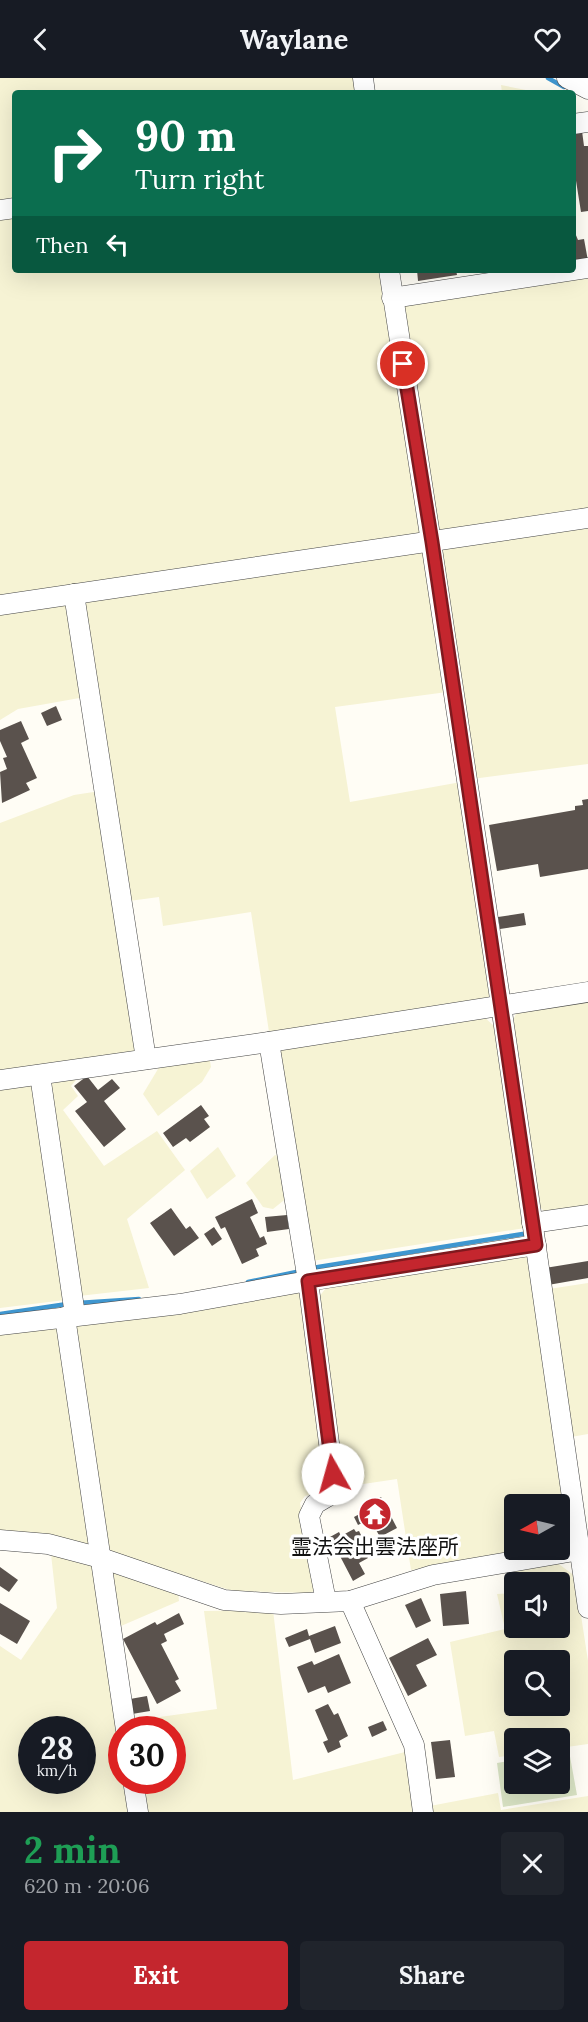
<!DOCTYPE html>
<meta charset="utf-8">
<style>
:root{--surface:#171b24;--page:#20242c;--text:#f1f3f6;--muted:#9ea1a6;--accent:#c4262e}
body{margin:0;font-family:Lora,"Noto Sans JP",serif;background:var(--page);color:var(--text);height:100vh;display:flex;flex-direction:column;font-size:22px;white-space:nowrap}
*{box-sizing:border-box;margin:0}
p{font-size:20px;color:var(--muted)}
.icon{flex:none;width:33px;height:33px;fill:none;stroke:currentColor;stroke-width:2;stroke-linecap:round;stroke-linejoin:round}
.map{position:relative;height:1734px;overflow:hidden}
.side{display:flex;flex-direction:column;background:var(--surface);flex:1}
.side>*{flex:none}
.guide{position:absolute;left:12px;top:12px;width:564px;height:183px;border-radius:6px;box-shadow:0 6px 24px #0002;background:#0b6e4f;color:#fff;overflow:hidden}
.needle{width:39px;rotate:262deg}
.fabs{position:absolute;left:504px;top:1416px;display:grid;gap:12px}
.fabs a{display:grid;place-items:center;width:66px;height:66px;border-radius:6px;background:var(--surface);box-shadow:0 6px 24px #0002;font-size:30px}
.speed{position:absolute;left:18px;top:1638px;display:flex;gap:12px;font-size:30px;font-weight:700;text-align:center}
.speed>*{display:grid;place-content:center;width:78px;height:78px;border-radius:50%;background:var(--surface);box-shadow:0 6px 24px #0002;line-height:1}
.speed small{font-size:15px;font-weight:400}
.speed .limit{border:9px solid #d22;background:#fff;color:#111}
.pin{position:absolute;display:grid;place-items:center;width:51px;height:51px;color:#fff;margin:-26px;border:3px solid #fff;border-radius:50%;box-shadow:0 2px 6px #0007}
.me{position:absolute;width:66px;margin:-33px;rotate:353deg;stroke-linejoin:round;filter:drop-shadow(0 0 4px #0008)}
.turn{display:flex;align-items:center;gap:21px;height:126px;padding:0 24px;font-size:27px}
.turn .icon{width:78px;height:78px;stroke-width:2.5}
.turn b{display:block;font-size:42px;line-height:51px}
.then{display:flex;align-items:center;height:57px;padding:0 24px;background:#0003;gap:12px;font-size:22px}
.round{display:grid;place-items:center;flex:none;width:63px;height:63px;border-radius:6px;background:var(--page)}
.headline{display:flex;align-items:center;justify-content:space-between;height:102px;padding:0 24px}
h1{font-size:36px;font-weight:700;line-height:45px;color:#1e9e55}
.primary-button{display:flex;gap:12px;margin-top:auto;padding:12px 24px}
.primary-button a{flex:1;height:69px;border-radius:6px;background:var(--accent);color:#fff;font-size:24px;font-weight:700;line-height:69px;text-align:center}
.primary-button a+a{background:var(--page);color:var(--text)}
header{display:flex;justify-content:space-between;align-items:center;height:78px;padding:0 24px;background:var(--surface);font-size:27px;font-weight:700}
.map>svg:first-child{display:block}
.farmland{fill:#f6f3d4;fill-rule:evenodd}
.cemetery{fill:#d9e3c4}
.lines{fill:none;stroke-linecap:round;stroke-linejoin:round}
.stream{stroke:#3f96cf;stroke-width:4.5}
.building{fill:#5a524d}
.minor-casing{stroke:#444;stroke-width:21}
.minor{stroke:#fff;stroke-width:20}
.route-casing{stroke:#7f191e;stroke-width:15}
.route{stroke:#c4262e;stroke-width:10}
.labels{text-anchor:middle;stroke-width:6;stroke-linejoin:round;paint-order:stroke}
.poi-label{font-size:21px;fill:#111;stroke:#fff}
</style>
<header><svg class="icon" aria-label="back" viewBox="0 0 24 24"><path d="M15 5l-7 7 7 7"/></svg>Waylane<svg class="icon" aria-label="heart" viewBox="0 0 24 24"><path d="M12 20l-8-8c-3-5 5-10 8-4 3-6 11-1 8 4z"/></svg></header>
<div class="map">
<svg width="588" height="1734" viewBox="0 0 588 1734">
<rect width="100%" height="100%" fill="#fffdf5"/>
<!-- farmland -->
<g class="farmland">
<polygon points="0,0 355,0 357,15 15,15 15,125 0,127"/>
<polygon points="501,7 541,15 502,15"/>
<polygon points="15,136 15,192 382,192 423,460 0,520 0,138"/>
<polygon points="588,197 588,434 437,458 400,225"/>
<polygon points="588,446 588,686 472,701 437,469"/>
<polygon points="426,472 447,614 335,629 350,724 461,704 492,921 269,954 251,834 163,848 159,819 129,823 82,521"/>
<polygon points="70,526 85,619 18,631 0,642 0,535"/>
<polygon points="100,713 139,974 0,993 0,745 74,717"/>
<polygon points="588,923 588,1130 547,1135 539,1129 511,946 517,934"/>
<polygon points="482,937 494,948 525,1150 312,1183 276,970"/>
<polygon points="209,977 211,989 202,1004 158,1038 143,1016 161,986"/>
<polygon points="81,996 71,1008 78,1018 63,1032 104,1088 157,1053 185,1092 127,1141 149,1210 79,1218 49,1009 53,1001"/>
<polygon points="34,1003 65,1222 0,1230 0,1009"/>
<polygon points="218,1069 236,1098 207,1121 190,1093"/>
<polygon points="275,1077 280,1079 288,1119 273,1131 263,1129 246,1105"/>
<polygon points="523,1176 530,1181 568,1456 560,1467 560,1426 514,1426 514,1472 530,1472 411,1492 397,1401 350,1408 343,1403 318,1220 326,1210"/>
<polygon points="588,1205 588,1356 571,1359 549,1211"/>
<polygon points="296,1210 303,1217 328,1409 324,1413 305,1418 300,1425 316,1512 310,1515 233,1513 107,1473 73,1249 76,1243"/>
<polygon points="54,1245 60,1250 91,1463 87,1467 0,1455 0,1253"/>
<path d="M51 1476 91 1483 98 1496 121 1661 122 1702 127 1703 132 1734H0V1568L21 1582 57 1530ZM32 1652H82V1702H32Z"/>
<path d="M556 1484 575 1498 588 1583V1666L560 1670V1660H514V1677L499 1679 494 1653 465 1658 450 1564 505 1551 497 1516 514 1515V1550H560V1504H515L513 1493ZM514 1582H560V1628H514Z"/>
<polygon points="114,1493 178,1514 179,1523 121,1548 111,1497"/>
<polygon points="273,1532 293,1702 405,1674 414,1734 145,1734 140,1703 172,1702 172,1652 132,1651 131,1643 217,1631 204,1533"/>
<polygon points="498,1715 501,1732 588,1718 588,1734 430,1734 430,1728"/>
</g>
<!-- cemetery -->
<polygon class="cemetery" points="569,1673 577,1717 503,1729 497,1685 514,1682 514,1706 560,1706 560,1674"/>
<g class="lines">
<!-- stream -->
<g class="stream">
<polyline points="548,0 564,9"/>
<polyline points="312,1190 529,1155"/>
<polyline points="248,1204 301,1193"/>
<polyline points="78,1225 139,1221"/>
<polyline points="0,1236 67,1226"/>
</g>
</g>
<!-- building -->
<g class="building">
<polygon points="582,53 584,68 588,68 588,133 581,134 573,84 573,55"/>
<polygon points="573,150 578,162 584,161 588,183 573,185"/>
<polygon points="417,192 456,192 457,197 418,203"/>
<polygon points="56,628 62,642 47,648 41,635"/>
<polygon points="21,643 29,661 21,665 37,700 26,705 30,712 2,725 0,694 7,691 3,680 7,679 0,663 0,652"/>
<polygon points="588,721 588,791 540,799 538,786 497,793 489,747 575,732 575,728 583,727 582,722"/>
<polygon points="524,835 526,847 500,851 498,839"/>
<polygon points="87,998 98,1012 112,1001 120,1010 104,1023 126,1051 104,1069 75,1033 87,1024 74,1008"/>
<polygon points="201,1027 209,1038 204,1041 210,1049 190,1064 186,1060 173,1069 163,1055"/>
<polygon points="252,1121 258,1135 250,1139 260,1160 264,1158 267,1166 256,1171 259,1178 242,1186 225,1149 221,1151 215,1139"/>
<polygon points="171,1130 186,1151 190,1148 199,1160 174,1178 150,1145"/>
<polygon points="287,1137 289,1151 267,1154 265,1139"/>
<polygon points="214,1149 222,1161 212,1168 204,1156"/>
<polygon points="588,1183 588,1200 548,1207 545,1190"/>
<polygon points="381,1419 397,1450 380,1459 370,1441 358,1447 354,1439 365,1433 362,1429"/>
<polygon points="354,1451 356,1454 359,1453 364,1463 360,1465 368,1480 359,1485 365,1496 353,1503 330,1459 339,1454 341,1458"/>
<polygon points="0,1489 18,1502 9,1514 0,1508"/>
<polygon points="466,1513 469,1546 443,1548 440,1516"/>
<polygon points="421,1520 431,1543 416,1550 405,1527"/>
<polygon points="0,1525 30,1543 17,1566 0,1556"/>
<polygon points="179,1535 184,1546 164,1556 167,1563 161,1566 179,1601 175,1603 181,1613 157,1626 123,1561 155,1544 157,1547"/>
<polygon points="335,1548 341,1565 315,1575 310,1561 289,1569 285,1560 307,1551 309,1558"/>
<polygon points="428,1560 437,1577 416,1587 427,1608 408,1618 389,1580"/>
<polygon points="339,1576 351,1605 328,1615 325,1608 308,1615 297,1589 312,1583 314,1587"/>
<polygon points="147,1618 150,1633 132,1636 130,1621"/>
<polygon points="328,1626 334,1637 338,1635 348,1658 339,1663 341,1669 328,1675 323,1664 328,1662 315,1632"/>
<polygon points="383,1643 387,1652 372,1659 368,1649"/>
<polygon points="450,1662 455,1699 436,1701 431,1664"/>
</g>
<g class="lines">
<!-- minor casing -->
<g class="minor-casing">
<g id="minor">
<polyline points="363,0 365,15"/>
<polyline points="567,0 588,11"/>
<polyline points="573,46 588,44"/>
<polyline points="0,132 15,130"/>
<polyline points="389,192 431,464 501,927 588,1530"/>
<polyline points="392,220 588,190"/>
<polyline points="74,516 146,981"/>
<polyline points="0,527 588,440"/>
<polyline points="269,964 308,1203 536,1167"/>
<polyline points="40,997 75,1237"/>
<polyline points="0,1002 269,964 588,914"/>
<polyline points="532,1145 588,1137"/>
<polyline points="65,1239 126,1652"/>
<polyline points="0,1247 180,1226 308,1203 333,1396 337,1413 315,1426 309,1438 326,1523"/>
<polyline points="0,1462 48,1466 101,1480 224,1522 281,1526 350,1523 433,1497 580,1472 588,1473"/>
<polyline points="350,1523 414,1667 423,1734"/>
<polyline points="133,1702 138,1734"/>
</g>
</g>
<!-- minor -->
<use href="#minor" class="minor"/>
</g>
<g class="lines">
<!-- route casing -->
<g class="route-casing">
<polyline id="route" points="333,1396 308,1203 536,1167 432,464 403,286"/>
</g>
<!-- route -->
<use href="#route" class="route"/>
</g>
<!-- icons -->
<defs>
<g id="temple-disc" transform="scale(1.725)"><circle r="9.5" fill="#c4262e" stroke="#fff"/><path d="M0-6L5-2H3V0L6.5 2.5H4V6H1.5V3h-3V6H-4V2.5H-6.5L-3 0V-2H-5Z" fill="#fff"/></g>
</defs>
<g fill-rule="evenodd">
<use href="#temple-disc" x="375" y="1436"/>
</g>
<g class="labels">
<!-- poi labels -->
<g class="poi-label">
<text x="375" y="1476">霊法会出雲法座所</text>
</g>
</g>
</svg>
<div class="fabs">
<a><svg class="needle" viewBox="-14 -14 28 28"><path d="M0-13l5 13h-10z" fill="#e53935"/><path d="M0 13l5-13h-10z" fill="#9ea1a6"/></svg></a>
<a><svg class="icon" aria-label="sound" viewBox="0 0 24 24"><path d="M4 9h4l5-4v14l-5-4H4zM17 9q2 3 0 6"/></svg></a>
<a><svg class="icon" aria-label="search" viewBox="0 0 24 24"><circle cx="10" cy="10" r="6"/><path d="M15 15l6 6"/></svg></a>
<a><svg class="icon" aria-label="layers" viewBox="0 0 24 24"><path d="M12 4l9 5-9 5-9-5zM3 14l9 5 9-5"/></svg></a>
</div>
<div class="speed"><div>28<small>km/h</small></div><div class="limit">30</div></div>
<div class="pin" style="left:403px;top:286px;background:#d93025"><svg class="icon" aria-label="arrive" viewBox="0 0 24 24"><path d="M6 21V4h12l-3 4 3 4H6"/></svg></div>
<svg class="me" style="left:333px;top:1396px" viewBox="-20 -20 40 40"><circle r="19" fill="#fff"/><path d="M0-13L10 11 0 6-10 11z" fill="#c4262e"/></svg>
<div class="guide">
<div class="turn"><svg class="icon" aria-label="right" viewBox="0 0 24 24"><path d="M7 20v-9h11M14 6l5 5-5 5"/></svg><div><b>90 m</b>Turn right</div></div>
<div class="then">Then<svg class="icon" aria-label="left" viewBox="0 0 24 24"><path d="M17 20v-9H6M10 6l-5 5 5 5"/></svg></div>
</div>
</div>
<section class="side">
<div class="headline"><div><h1>2 min</h1><p>620 m · 20:06</p></div><a class="round"><svg class="icon" aria-label="close" viewBox="0 0 24 24"><path d="M6 6l12 12M18 6L6 18"/></svg></a></div>
<div class="primary-button"><a>Exit</a><a>Share</a></div>
</section>
